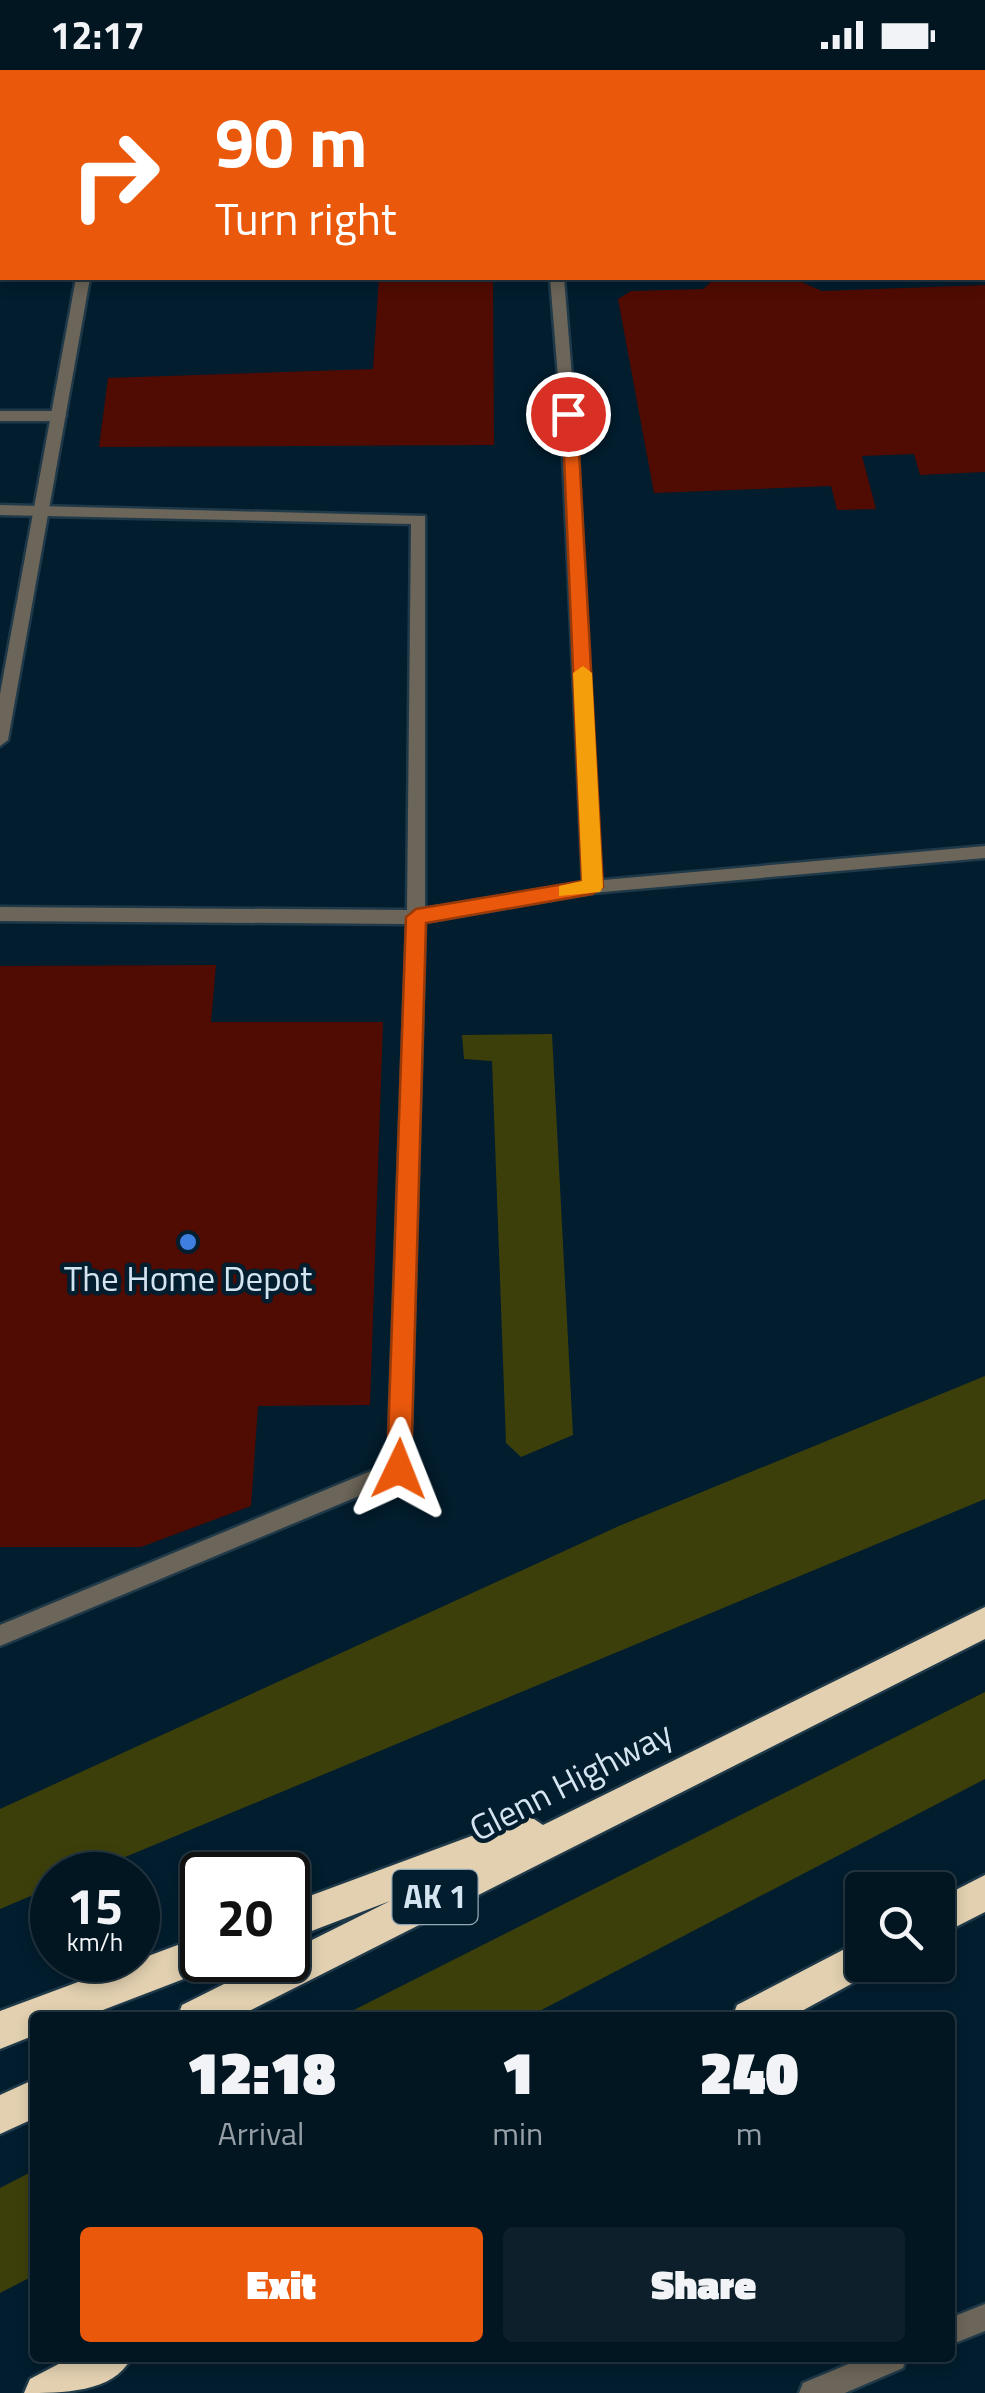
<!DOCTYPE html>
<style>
:root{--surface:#021622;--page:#0c1f2a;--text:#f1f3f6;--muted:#969fa5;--line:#233540;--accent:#ea580c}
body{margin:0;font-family:"Titillium Web",sans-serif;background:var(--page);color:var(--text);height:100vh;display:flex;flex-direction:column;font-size:38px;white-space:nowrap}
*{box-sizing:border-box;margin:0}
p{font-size:32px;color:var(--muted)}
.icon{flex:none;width:55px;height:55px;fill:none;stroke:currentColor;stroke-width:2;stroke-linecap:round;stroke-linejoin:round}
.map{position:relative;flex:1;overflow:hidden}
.sheet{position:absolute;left:30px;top:1942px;width:925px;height:350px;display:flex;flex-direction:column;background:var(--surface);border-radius:10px;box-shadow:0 5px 15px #0003,0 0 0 2px var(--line)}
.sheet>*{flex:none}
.banner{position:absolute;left:0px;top:0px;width:985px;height:210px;box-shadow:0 5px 15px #0003,0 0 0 2px var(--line);background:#ea580c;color:#fff;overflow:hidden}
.fabs{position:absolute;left:845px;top:1802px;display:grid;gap:20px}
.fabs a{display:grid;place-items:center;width:110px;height:110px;border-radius:10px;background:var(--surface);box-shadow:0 5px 15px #0003,0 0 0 2px var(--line);font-size:50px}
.speed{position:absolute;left:30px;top:1782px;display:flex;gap:20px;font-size:50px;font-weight:700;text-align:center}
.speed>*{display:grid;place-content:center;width:130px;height:130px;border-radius:50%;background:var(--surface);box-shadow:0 5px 15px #0003,0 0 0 2px var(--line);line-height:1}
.speed small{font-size:25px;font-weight:400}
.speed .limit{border:5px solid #111;border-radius:15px;background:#fff;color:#111}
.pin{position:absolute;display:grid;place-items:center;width:85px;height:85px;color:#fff;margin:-42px;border:5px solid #fff;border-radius:50%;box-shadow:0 2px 10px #0007}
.me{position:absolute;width:110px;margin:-55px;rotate:2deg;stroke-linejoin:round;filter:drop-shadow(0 0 8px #0008)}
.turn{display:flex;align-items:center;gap:35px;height:210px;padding:0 50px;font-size:45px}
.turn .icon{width:130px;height:130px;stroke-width:2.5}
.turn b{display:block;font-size:70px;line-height:85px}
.eta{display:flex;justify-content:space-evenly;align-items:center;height:170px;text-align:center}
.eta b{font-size:60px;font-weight:800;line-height:70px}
.button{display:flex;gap:20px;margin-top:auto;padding:20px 50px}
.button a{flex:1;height:115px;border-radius:10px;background:var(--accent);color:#fff;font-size:40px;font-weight:800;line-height:115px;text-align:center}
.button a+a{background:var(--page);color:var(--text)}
.status{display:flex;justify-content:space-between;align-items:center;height:70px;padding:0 50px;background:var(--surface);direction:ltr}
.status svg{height:28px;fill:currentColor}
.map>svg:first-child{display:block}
.green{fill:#3d3f0b}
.building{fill:#500b02}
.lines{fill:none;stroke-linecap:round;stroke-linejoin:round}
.lane-casing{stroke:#1f3949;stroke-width:5}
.street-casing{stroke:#1f3949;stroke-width:5}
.highway-casing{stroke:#1f3949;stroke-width:5}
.lane{fill:#6c6559;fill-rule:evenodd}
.street{fill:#6c6559;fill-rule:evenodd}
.highway{fill:#e2d0b0;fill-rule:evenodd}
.route{fill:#ea580c;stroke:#983908;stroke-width:2.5}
.slow{fill:#f59e0b}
.shop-dot{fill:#3f7fe0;stroke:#021d2e;stroke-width:4}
.labels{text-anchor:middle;stroke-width:9;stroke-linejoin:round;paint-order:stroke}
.shield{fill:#021d2e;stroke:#95a8b6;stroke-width:2.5}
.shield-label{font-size:32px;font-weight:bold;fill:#d4e4f0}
.poi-label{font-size:35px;fill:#d4e4f0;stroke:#021d2e}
.street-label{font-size:35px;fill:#d4e4f0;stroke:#021d2e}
</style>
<div class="status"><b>12:17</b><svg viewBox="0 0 49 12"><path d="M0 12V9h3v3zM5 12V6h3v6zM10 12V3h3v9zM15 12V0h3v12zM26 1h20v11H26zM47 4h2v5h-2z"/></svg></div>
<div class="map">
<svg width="985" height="2323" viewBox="0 0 985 2323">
<rect width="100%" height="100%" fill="#021d2e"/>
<!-- green -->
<g class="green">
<polygon points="552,964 573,1365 521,1387 506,1373 492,991 464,989 462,965"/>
<polygon points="985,1306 985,1429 82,1805 52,1805 52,1817 0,1839 0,1739 619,1456"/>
<polygon points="985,1622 985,1709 528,1947 340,1947"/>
<polygon points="35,2100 35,2205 0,2223 0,2118"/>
</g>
<!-- building -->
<g class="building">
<polygon points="379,208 493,208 494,375 99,377 108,308 373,299"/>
<polygon points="797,210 822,221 985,215 985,402 920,405 914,384 862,386 876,439 837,440 831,416 654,423 618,229 631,221 703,219 712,211"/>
<polygon points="216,895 211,952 383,952 370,1335 258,1336 251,1436 141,1477 0,1477 0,896"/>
</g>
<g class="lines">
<!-- lane casing -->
<g class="lane-casing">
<g id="lane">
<rect x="553" y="0" width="12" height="2"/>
<polygon points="982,8 985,9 985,23 982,22"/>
<rect x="982" y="185" width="3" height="8"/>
<polygon points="550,208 564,208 575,344 568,349 561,344"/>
<polygon points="0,341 59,341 66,346 59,351 0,351"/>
<polygon points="0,435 425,446 425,839 592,811 985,776 985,788 592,823 425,852 410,1399 407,1406 0,1576 0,1555 388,1394 407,854 0,851 0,837 407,840 411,454 0,445"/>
<polygon points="985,2234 985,2261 950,2275 950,2248"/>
<polygon points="863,2288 906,2288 903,2298 845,2323 799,2323 803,2313"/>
</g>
</g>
<!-- street casing -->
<g class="street-casing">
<g id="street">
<rect x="113" y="0" width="12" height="2"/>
<polygon points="76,208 90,208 8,670 0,676 0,624"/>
<polygon points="568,339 575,344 601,817 592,823 583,817 561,344"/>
</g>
</g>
<!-- highway casing -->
<g class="highway-casing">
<g id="highway">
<polygon points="985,1537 985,1569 235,1948 177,1948 182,1935 272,1890 288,1890 288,1882 390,1831 288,1870 288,1834 528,1745 543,1755"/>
<polygon points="985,1805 985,1842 938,1866 938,1829"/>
<polygon points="202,1866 202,1890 218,1890 215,1897 82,1948 35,1948 35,1965 0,1979 0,1941"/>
<polygon points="862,1870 862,1895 877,1895 875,1901 789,1948 732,1948 737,1935"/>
<polygon points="35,2009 35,2048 0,2064 0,2025"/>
<path d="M70 2288H131C114 2323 61 2323 24 2323L30 2309Z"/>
</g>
</g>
<!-- lane -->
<use href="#lane" class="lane"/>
<!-- street -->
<use href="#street" class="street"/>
<!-- highway -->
<use href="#highway" class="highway"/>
</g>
<!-- route -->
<polygon class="route" points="562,340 577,344 603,817 592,824 426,853 411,1399 399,1410 387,1399 406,847 416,839 582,811"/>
<!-- slow -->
<polygon class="slow" points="583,596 592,603 603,817 600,822 559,826 559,816 582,811 573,603"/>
<!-- markers -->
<circle class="shop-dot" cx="188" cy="1172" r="10"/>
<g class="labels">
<!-- shield labels -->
<rect class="shield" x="392.5" y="1800" width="85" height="54" rx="8"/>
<g class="shield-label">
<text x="435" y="1838">AK 1</text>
</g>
<!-- poi labels -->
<g class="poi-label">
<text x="188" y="1221">The Home Depot</text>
</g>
<!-- street labels -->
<g class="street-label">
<text transform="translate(571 1711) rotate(-27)" y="12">Glenn Highway</text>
</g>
</g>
</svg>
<div class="fabs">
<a><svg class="icon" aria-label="search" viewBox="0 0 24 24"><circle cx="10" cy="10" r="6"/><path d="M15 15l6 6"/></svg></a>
</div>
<div class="speed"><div>15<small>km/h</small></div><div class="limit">20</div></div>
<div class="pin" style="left:568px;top:344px;background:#d93025"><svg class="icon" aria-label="arrive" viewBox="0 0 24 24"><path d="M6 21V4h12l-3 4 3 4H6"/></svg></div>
<svg class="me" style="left:399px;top:1399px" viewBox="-20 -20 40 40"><path d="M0-17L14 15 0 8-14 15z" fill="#ea580c" stroke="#fff" stroke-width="4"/></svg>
<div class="banner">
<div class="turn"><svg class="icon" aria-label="right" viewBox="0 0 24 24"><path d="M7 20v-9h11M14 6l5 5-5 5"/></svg><div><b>90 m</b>Turn right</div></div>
</div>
<section class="sheet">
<div class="eta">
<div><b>12:18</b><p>Arrival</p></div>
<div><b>1</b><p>min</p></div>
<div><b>240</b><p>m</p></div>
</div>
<div class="button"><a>Exit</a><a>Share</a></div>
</section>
</div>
